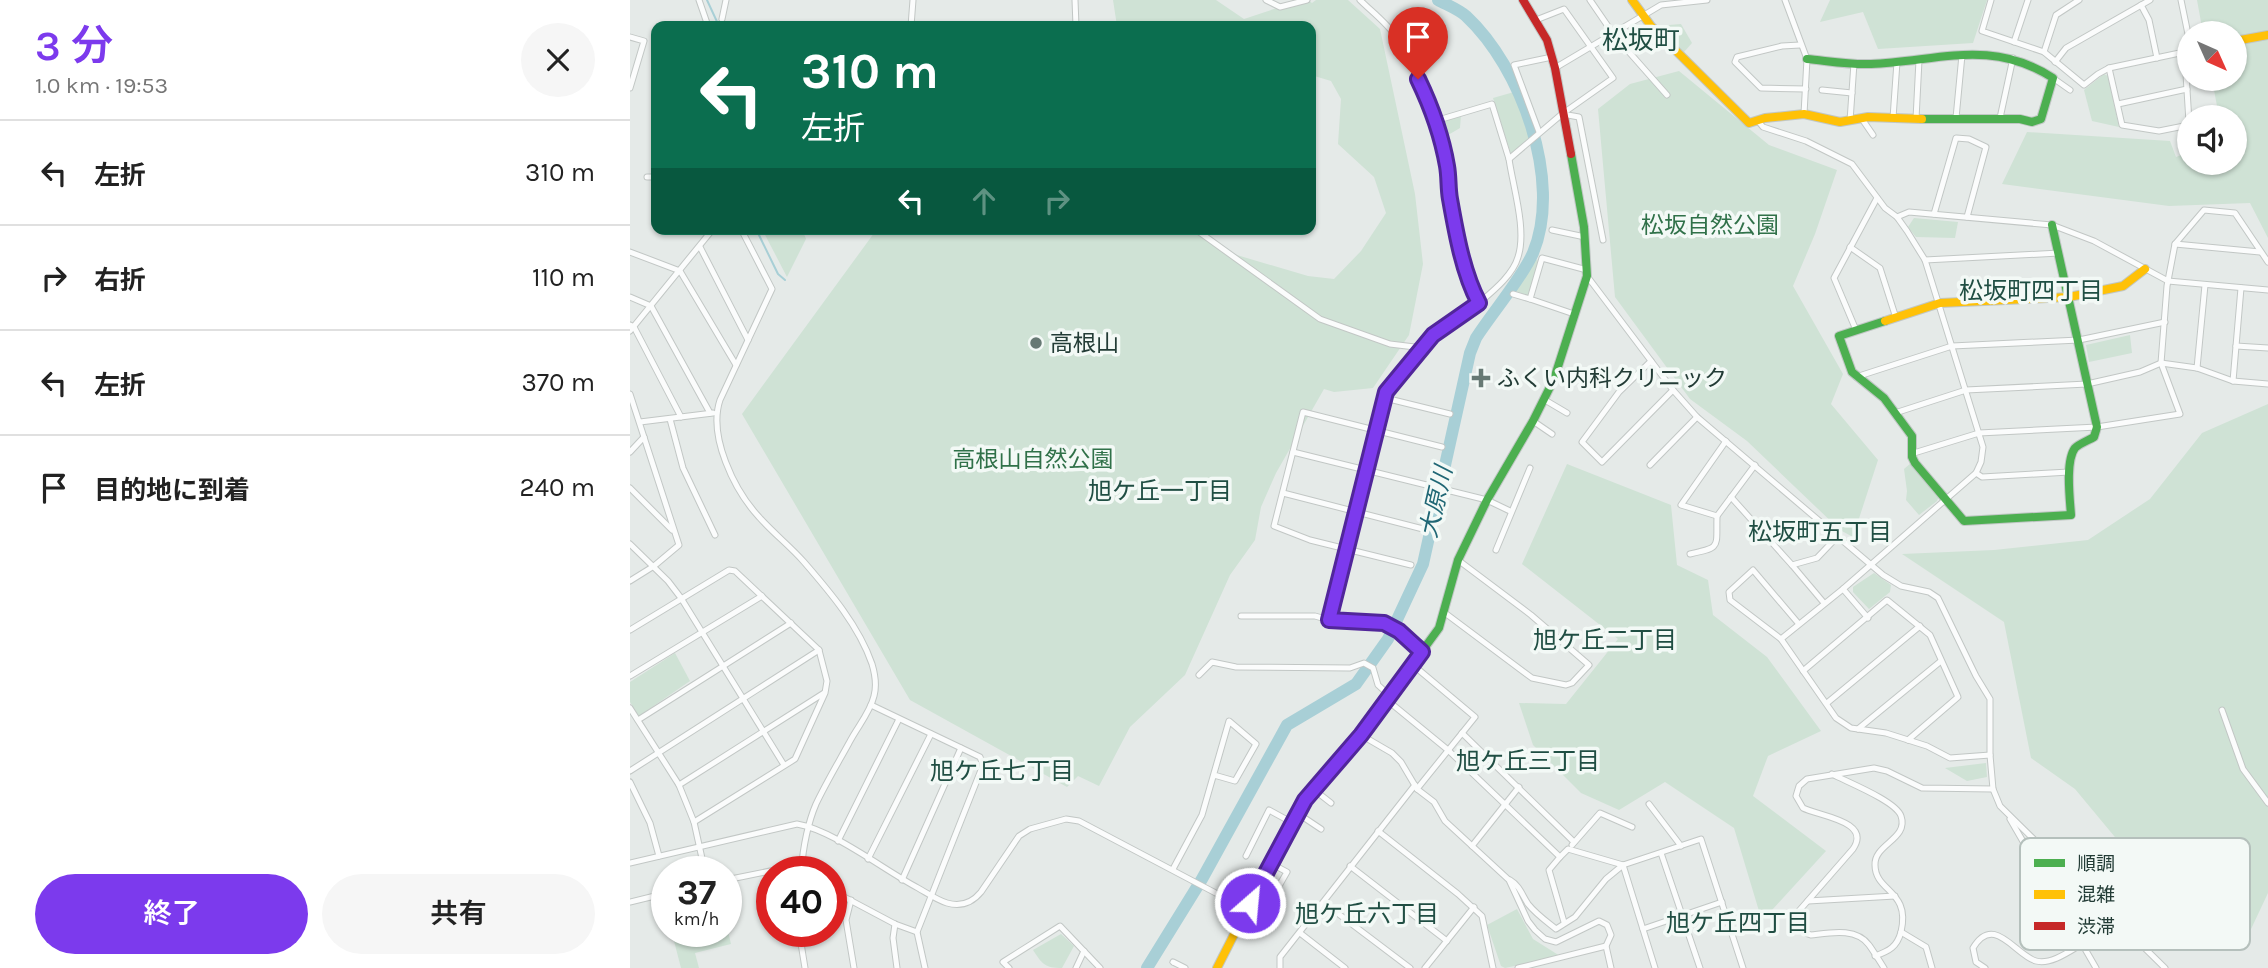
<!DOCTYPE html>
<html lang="ja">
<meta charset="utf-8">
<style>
:root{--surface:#fff;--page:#f6f6f6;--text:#222;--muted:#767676;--line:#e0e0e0;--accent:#7c3aed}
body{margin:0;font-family:Karla,"Noto Sans JP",sans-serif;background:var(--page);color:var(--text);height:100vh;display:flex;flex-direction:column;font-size:26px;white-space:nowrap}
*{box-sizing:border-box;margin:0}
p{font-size:23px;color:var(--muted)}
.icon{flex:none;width:38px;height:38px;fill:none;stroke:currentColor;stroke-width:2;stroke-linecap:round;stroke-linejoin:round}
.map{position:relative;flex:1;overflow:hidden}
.drawer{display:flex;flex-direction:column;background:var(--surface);width:630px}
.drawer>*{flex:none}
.top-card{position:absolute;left:21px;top:21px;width:665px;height:214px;border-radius:14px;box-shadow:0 2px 5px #0004;background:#0b6e4f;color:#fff;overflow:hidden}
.needle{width:46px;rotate:135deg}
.controls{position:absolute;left:1547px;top:21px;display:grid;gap:14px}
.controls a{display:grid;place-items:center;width:70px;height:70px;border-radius:50%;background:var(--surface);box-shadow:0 2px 5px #0004;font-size:35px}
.speed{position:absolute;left:21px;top:856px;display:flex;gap:14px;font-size:35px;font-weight:700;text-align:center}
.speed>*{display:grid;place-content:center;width:91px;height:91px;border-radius:50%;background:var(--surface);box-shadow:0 2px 5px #0004;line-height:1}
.speed small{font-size:18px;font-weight:400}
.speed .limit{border:10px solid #d22;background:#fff;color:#111}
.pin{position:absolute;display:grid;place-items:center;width:60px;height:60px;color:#fff;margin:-72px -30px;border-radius:50% 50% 50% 0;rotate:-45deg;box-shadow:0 0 7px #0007}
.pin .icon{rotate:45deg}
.me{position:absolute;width:77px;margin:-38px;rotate:27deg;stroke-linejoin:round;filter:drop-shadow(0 0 5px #0008)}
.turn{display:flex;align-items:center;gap:24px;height:147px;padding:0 35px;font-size:32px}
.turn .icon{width:91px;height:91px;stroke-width:2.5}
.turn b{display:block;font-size:49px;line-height:60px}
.lanes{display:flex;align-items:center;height:66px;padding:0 35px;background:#0003;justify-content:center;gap:35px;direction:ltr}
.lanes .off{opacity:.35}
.round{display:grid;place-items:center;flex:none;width:74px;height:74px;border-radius:37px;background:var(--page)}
.overview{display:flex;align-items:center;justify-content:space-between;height:119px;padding:0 35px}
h1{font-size:42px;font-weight:600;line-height:52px;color:var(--accent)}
.cta{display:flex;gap:14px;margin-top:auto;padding:14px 35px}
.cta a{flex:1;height:80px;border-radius:42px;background:var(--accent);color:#fff;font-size:28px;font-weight:600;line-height:80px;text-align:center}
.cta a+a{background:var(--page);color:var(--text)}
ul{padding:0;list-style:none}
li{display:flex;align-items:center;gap:21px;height:105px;padding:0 35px;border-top:2px solid var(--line)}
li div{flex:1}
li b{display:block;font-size:26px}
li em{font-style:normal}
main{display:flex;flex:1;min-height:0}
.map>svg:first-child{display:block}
.green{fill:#cfe2d5}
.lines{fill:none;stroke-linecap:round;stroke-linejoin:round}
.stream{stroke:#a8cfd6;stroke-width:2}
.river{stroke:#a8cfd6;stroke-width:12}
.street-casing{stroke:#c2c7c5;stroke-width:7}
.fast-casing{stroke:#c1c7c5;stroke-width:10}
.slow-casing{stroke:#c1c7c5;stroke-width:10}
.jam-casing{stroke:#c1c7c5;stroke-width:10}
.street{stroke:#fbfcfc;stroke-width:5}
.fast{stroke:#4caf50;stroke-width:8}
.slow{stroke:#ffc107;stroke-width:8}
.jam{stroke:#c62828;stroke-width:8}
.route-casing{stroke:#51269a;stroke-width:18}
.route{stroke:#7c3aed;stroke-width:12}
.poi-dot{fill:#677974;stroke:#f3f9f6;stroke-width:2.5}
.labels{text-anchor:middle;stroke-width:7;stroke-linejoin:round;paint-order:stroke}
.park-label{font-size:23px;fill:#307149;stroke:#f3f9f6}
.poi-label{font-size:23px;fill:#233c36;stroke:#f3f9f6;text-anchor:start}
.neighbourhood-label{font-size:24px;fill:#204e43;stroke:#f3f9f6}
.water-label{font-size:24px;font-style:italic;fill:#206775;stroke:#f3f9f6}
.quarter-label{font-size:26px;fill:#204e43;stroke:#f3f9f6}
.key{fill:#f3f9f6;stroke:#b5c0bc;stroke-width:2}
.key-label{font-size:19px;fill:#233c36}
</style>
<main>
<section class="drawer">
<div class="overview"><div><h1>3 分</h1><p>1.0 km · 19:53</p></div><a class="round"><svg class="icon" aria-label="close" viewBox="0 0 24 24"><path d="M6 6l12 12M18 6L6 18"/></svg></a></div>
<ul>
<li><svg class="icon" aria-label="left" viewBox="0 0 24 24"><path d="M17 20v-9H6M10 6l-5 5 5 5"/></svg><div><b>左折</b></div><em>310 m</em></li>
<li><svg class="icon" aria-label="right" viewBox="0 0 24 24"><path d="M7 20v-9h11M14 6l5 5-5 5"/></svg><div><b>右折</b></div><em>110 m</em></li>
<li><svg class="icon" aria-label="left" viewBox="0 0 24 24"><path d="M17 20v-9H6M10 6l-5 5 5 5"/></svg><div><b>左折</b></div><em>370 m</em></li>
<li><svg class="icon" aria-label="arrive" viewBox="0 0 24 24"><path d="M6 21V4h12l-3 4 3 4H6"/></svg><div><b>目的地に到着</b></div><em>240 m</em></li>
</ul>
<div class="cta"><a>終了</a><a>共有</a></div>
</section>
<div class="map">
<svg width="1638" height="968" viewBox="0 0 1638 968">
<rect width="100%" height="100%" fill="#e5eae8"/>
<!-- green -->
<g class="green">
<polygon points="483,0 586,0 614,19 671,0 678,0 682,3 686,0 718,0 750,29 785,194 793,264 779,335 743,388 704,392 694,389 646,473 631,507 625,540 600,575 555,675 500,727 469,786 448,776 437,787 280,700 112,414 247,229 570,229 600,253 678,276 704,279 731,251 756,213 744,177 708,144 711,99 701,81 681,75 681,26 487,26"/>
<polygon points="1200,0 1357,0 1343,43 1248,49 1233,12 1190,22"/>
<polygon points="1567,0 1638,0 1638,238 1620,203 1539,206 1372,184 1397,132 1540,141 1546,157 1559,152 1559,163 1605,163 1605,117 1589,117 1582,79 1605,79 1605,33 1573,33"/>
<polygon points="1051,24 1062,43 1054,52 1027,26"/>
<polygon points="1049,71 1139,145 1207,170 1185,234 1163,286 1213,374 1201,404 1248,460 1223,537 1210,530 1117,441 1060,399 985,297 968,109 1000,84"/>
<polygon points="1474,74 1478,76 1489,127 1462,121 1454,90"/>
<polygon points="884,92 900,138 881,154 863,98"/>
<polygon points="831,115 830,128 813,138 808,122"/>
<polygon points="1284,218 1328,222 1325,238 1286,237 1278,227"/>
<polygon points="132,229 172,229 176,239 157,277"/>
<polygon points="907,259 908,262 900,295 896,297 883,292"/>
<polygon points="1500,335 1502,353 1459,362 1456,345"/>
<polygon points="1638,404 1638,893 1614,944 1514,872 1445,789 1401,758 1374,622 1272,554 1364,550 1458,540 1520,499 1572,433"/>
<polygon points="1281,463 1309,496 1307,501 1289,515 1276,500 1277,491 1274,469"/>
<polygon points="937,464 1041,505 1047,565 1078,580 1083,615 1137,657 1191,731 1138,756 1123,796 1196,851 1132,921 1104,828 1035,782 989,810 951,793 903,745 889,703 936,704 988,639 892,564"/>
<polygon points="1244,573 1261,585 1260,592 1239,609 1223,592 1223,587"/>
<polygon points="45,653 60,681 9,716 0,702 0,682"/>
<polygon points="1356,763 1357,777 1337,781 1315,768"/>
<polygon points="887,909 903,939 930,956 875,968 871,966 857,925"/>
<polygon points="97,927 101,944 65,953 69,968 51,968 44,941 82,931 96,931"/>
<path d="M431 934 444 946 432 968C415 968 412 964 403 950Z"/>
</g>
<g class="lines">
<!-- stream -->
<g class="stream">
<polyline points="77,0 89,26"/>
<polyline points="126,229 148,274 155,280"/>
</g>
<!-- river -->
<path class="river" d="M517 968 572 879 657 725 726 684 758 639 793 564 840 353 846 338C862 313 892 278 903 253 933 181 891 67 836 16 828 9 817 5 808 0"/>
<!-- street casing -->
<g class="street-casing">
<g id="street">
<polyline points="69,0 78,26"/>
<polyline points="445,0 446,26"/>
<polyline points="636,0 650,7 677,0"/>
<path d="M730 0C742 12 758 24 767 38 790 73 811 127 817 168 824 212 828 263 849 303L803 335 756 392 699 620 754 623 769 631 792 652"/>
<polyline points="960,0 984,35 1037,95"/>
<polyline points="1155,0 1177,59 1174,114"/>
<polyline points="1361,0 1352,31 1414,52 1454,85 1468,74 1479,68 1559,51"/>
<polyline points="1551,0 1559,39"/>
<polyline points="1511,5 1519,20 1527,58"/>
<polyline points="92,19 96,0"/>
<polyline points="281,26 283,0"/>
<polyline points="0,37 14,41 0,88"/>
<polyline points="1384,42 1398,0"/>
<polyline points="1170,45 1152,46 1107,57 1105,62 1131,88 1176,89"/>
<polyline points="1414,52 1426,15 1449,0"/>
<polyline points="1425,62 1436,48 1520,0"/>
<polyline points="1559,62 1556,74 1559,122"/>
<polyline points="925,68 1031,5 1077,0"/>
<polyline points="1479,68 1492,125 1529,131 1559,125"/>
<polyline points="1423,78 1440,90"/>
<polyline points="1192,90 1222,93"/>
<polyline points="1488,104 1557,89"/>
<polyline points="932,114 949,117 973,240"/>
<polyline points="1263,118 1267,62"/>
<polyline points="1326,118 1332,55"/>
<polyline points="1370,118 1383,58"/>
<polyline points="1232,119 1243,135"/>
<polyline points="1286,119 1289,60"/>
<polyline points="805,121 862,104 879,159 932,114 983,78 934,9 906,20"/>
<polyline points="1128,121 1133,127 1176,141 1222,164 1255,208 1267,217 1277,231 1295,260 1353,447 1351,462 1346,473 1213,589 1151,639"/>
<polyline points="1220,121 1224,63"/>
<polyline points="909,132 884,65 922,57"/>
<polyline points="17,177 26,177"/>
<polyline points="1304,214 1326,138 1339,139 1356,147 1337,217"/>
<polyline points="1267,217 1279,212 1422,225 1464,241 1538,281 1638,290"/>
<path d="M111 229 142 289 90 400C78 436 104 490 129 517 143 533 160 546 174 562 200 592 229 626 242 664 245 674 247 685 244 696 240 713 227 727 219 743 208 763 196 783 186 804 177 825 173 849 171 872"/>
<polyline points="565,229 690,319 760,344 793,348"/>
<polyline points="922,230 955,237"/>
<polyline points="1545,244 1630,252"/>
<polyline points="70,247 118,340"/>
<polyline points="1220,247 1250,268 1266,318"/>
<polyline points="0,252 50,271 106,365"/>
<polyline points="1295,260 1429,253"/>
<polyline points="957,276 1043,390 1067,417 1253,575 1271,586 1299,592 1308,598 1346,676 1360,699 1360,755 1363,789 1370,806 1535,968"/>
<polyline points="883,294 900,299"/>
<polyline points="0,297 21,306 80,413"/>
<path d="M849 303C863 291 883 275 888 257 897 230 883 187 879 159"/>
<polyline points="944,314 900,299 912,258 957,270"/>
<polyline points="0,325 4,327 51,417"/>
<polyline points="1226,330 1204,278 1247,198"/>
<polyline points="0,331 83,229"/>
<polyline points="1606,346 1638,348"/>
<polyline points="1021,361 989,392 952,442 972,462 1043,390"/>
<polyline points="1567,368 1575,285"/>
<polyline points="1226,377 1322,346 1449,340 1535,322"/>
<polyline points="1603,381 1611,288"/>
<polyline points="0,394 49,545 24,566 0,581"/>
<polyline points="755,398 820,414"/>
<polyline points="915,400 937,413"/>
<polyline points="1265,413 1336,390 1457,384 1510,372 1531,363 1567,368 1603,381 1638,384"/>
<polyline points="40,419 53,468 85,535"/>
<polyline points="903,421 922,434"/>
<polyline points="10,422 83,413"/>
<polyline points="1096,441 1051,505 1087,516 1125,465"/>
<polyline points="0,452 14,437"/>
<polyline points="663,452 857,500 880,511"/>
<polyline points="1284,453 1349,433 1467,427 1550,414 1531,363 1537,286 1545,244 1574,210 1605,213 1638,262"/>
<polyline points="1020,465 1067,417"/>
<polyline points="1346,473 1352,477 1439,472"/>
<polyline points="0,488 42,530"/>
<polyline points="653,493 793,529"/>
<polyline points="1101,497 1162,565 1187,558 1208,536"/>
<polyline points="0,544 38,581 51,598 154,765"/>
<polyline points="866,550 900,468"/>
<path d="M1060 554C1092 547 1086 548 1087 516"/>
<polyline points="781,565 680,540 644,526 673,412 812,447"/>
<polyline points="1162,565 1194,603"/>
<polyline points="1213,589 1238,618"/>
<polyline points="815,613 902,678 936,685 942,683 959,665 901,615 828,560"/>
<polyline points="611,616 685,616 699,620"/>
<polyline points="1168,623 1123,570 1099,592 1100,600 1151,639 1206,718 1221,728 1256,733 1297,746 1320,758 1360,755"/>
<polyline points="0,630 99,570 105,571 189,650 197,681 195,693 165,759 64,822"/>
<polyline points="783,665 845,717 787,789"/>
<polyline points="1173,671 1257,600 1300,635 1328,697 1278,740"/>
<polyline points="569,675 582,662 606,667 720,668 734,663 743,668 748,685 760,696"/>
<polyline points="0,676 132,596"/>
<polyline points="757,700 818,750 930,857 938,849 993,865 1071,839 1113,968"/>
<polyline points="1197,703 1290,626"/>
<polyline points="241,705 350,757 353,765 287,932 295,968"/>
<polyline points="0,708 49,785 64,822 75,872"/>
<polyline points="1592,710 1613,769 1638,803"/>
<polyline points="8,720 161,623"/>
<polyline points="1228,729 1311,661"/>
<polyline points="832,733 944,842"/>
<polyline points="731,735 762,753 771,762 787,789 804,802 815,821 879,880 898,921 905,930 915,939 926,942 969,921 977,925 981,935 976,946 981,968"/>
<polyline points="0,771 189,650"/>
<path d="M1202 774C1217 782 1266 801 1271 816 1279 839 1244 844 1245 865 1245 892 1281 890 1271 932 1267 947 1259 951 1245 956"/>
<polyline points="0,782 20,823 29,856"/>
<polyline points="49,785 194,693"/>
<polyline points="683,789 701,803"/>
<polyline points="1019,804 1051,846"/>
<polyline points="667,813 691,829"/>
<polyline points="1380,819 1466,968"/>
<polyline points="748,831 828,894 852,916 863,968"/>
<polyline points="208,841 269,719"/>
<polyline points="942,845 970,813 1002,827"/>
<polyline points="842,846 889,787"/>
<polyline points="1031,853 1070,968"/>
<polyline points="616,856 639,810 661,822"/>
<polyline points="930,857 919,870 934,922"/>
<polyline points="238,859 301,734"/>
<path d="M0 863 167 824C203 830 254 870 288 888 297 893 307 900 317 903 331 907 342 903 351 892L389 836 400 829 436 819 449 821 616 909"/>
<polyline points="720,866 817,941"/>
<polyline points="543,869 572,815 599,721 626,744 605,781 584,775"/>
<polyline points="96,880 155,868 165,872"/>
<polyline points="272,880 331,748"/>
<path d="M880 880C890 886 892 895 898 904 906 914 916 921 926 929L945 917 976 879 993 865 1025 968"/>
<polyline points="201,890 265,924 287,932"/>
<polyline points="625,892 641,900 657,872 640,863"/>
<polyline points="221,900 216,920 224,968"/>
<polyline points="1178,901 1265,896"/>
<polyline points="0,902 37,893"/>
<polyline points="694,903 780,968"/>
<polyline points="265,924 263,938 267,968"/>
<polyline points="1013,929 1092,902"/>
<polyline points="169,931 175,968"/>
<polyline points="1271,932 1296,947 1302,968"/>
<polyline points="670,933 715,968"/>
<polyline points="543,962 555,968"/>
<polyline points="379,968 373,962 430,926 470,968"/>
<polyline points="446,968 454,951"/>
<polyline points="650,968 650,957 785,785"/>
<polyline points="795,968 844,907"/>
<polyline points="888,968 976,946"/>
<path d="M1254 968C1249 960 1244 952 1239 945 1226 927 1199 933 1181 935 1171 933 1165 922 1168 912L1223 849C1242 821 1189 816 1173 808L1166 796 1169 786 1177 779 1244 768 1257 771 1292 788 1363 789"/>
<path d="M1355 968 1346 962 1343 948C1364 913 1385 955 1406 961 1421 965 1440 951 1452 944"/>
</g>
</g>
<!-- fast casing -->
<g class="fast-casing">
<g id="fast">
<path d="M1177 59C1198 61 1220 65 1241 64 1309 61 1361 38 1423 78L1411 119 1402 122 1390 119H1292"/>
<path d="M1255 321 1209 336 1222 372 1254 398 1282 436V457L1285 463 1334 521 1441 515C1440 500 1435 461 1445 448 1449 444 1459 440 1464 437L1467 427 1422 225"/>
<polyline points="730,736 809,628 828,560 857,500 903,421 924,379 957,276 954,227 941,154"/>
</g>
</g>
<!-- slow casing -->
<g class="slow-casing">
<g id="slow">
<polyline points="1002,0 1021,26 1119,123 1135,118 1174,114 1210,122 1238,117 1292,119"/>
<polyline points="1605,41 1638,35"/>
<polyline points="1255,321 1310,303 1439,297 1493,286 1515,269"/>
<polyline points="587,968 661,822 683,789 730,736"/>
</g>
</g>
<!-- jam casing -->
<g class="jam-casing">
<polyline id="jam" points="893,0 917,40 925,68 941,154"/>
</g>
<!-- street -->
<use href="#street" class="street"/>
<!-- fast -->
<use href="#fast" class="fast"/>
<!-- slow -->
<use href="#slow" class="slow"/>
<!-- jam -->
<use href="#jam" class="jam"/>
</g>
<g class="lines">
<!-- route casing -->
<g class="route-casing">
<path id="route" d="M620 903 675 800 731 735 792 652 769 631 754 623 699 620 756 392 803 335 849 303C833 273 826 233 820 199 818 188 819 177 817 166 812 137 801 106 788 79"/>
</g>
<!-- route -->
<use href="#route" class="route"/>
</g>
<!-- markers -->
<g class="poi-dot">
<circle cx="406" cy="343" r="7"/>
<path d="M847.5 367.5h7v7h7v7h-7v7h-7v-7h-7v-7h7z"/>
</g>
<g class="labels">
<!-- park labels -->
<g class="park-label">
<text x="1080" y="233">松坂自然公園</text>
<text x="403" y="467">高根山自然公園</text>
</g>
<!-- poi labels -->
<g class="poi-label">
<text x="420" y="351">高根山</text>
<text x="867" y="386">ふくい内科クリニック</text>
</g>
<!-- neighbourhood labels -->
<g class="neighbourhood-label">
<text x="1401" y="299">松坂町四丁目</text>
<text x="530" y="499">旭ケ丘一丁目</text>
<text x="1190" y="540">松坂町五丁目</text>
<text x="975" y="648">旭ケ丘二丁目</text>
<text x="898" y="769">旭ケ丘三丁目</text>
<text x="372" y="779">旭ケ丘七丁目</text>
<text x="737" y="922">旭ケ丘六丁目</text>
<text x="1108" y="931">旭ケ丘四丁目</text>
</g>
<!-- water labels -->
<g class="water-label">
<text transform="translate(806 502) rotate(-77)" y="8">大原川</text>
</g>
<!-- quarter labels -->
<g class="quarter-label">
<text x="1011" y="49">松坂町</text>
</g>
</g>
<!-- legend -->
<rect x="1390" y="838" width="230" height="112" rx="10" class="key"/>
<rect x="1404" y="859" width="31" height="8" fill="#4caf50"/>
<rect x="1404" y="890" width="31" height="9" fill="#ffc107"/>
<rect x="1404" y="922" width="31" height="8" fill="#c62828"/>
<g class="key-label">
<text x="1447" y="870">順調</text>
<text x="1447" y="901">混雑</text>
<text x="1447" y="933">渋滞</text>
</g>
</svg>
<div class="controls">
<a><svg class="needle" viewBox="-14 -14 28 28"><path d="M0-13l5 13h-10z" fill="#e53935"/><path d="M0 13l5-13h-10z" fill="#767676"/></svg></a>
<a><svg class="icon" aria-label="sound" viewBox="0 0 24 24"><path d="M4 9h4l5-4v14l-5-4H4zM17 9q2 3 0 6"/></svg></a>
</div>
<div class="speed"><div>37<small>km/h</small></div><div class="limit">40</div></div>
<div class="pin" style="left:788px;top:79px;background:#d93025"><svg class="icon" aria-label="arrive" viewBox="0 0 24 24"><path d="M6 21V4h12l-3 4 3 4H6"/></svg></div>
<svg class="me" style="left:620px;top:903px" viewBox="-20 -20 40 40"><circle r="17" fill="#7c3aed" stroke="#fff" stroke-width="3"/><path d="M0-11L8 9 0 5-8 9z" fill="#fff"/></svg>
<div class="top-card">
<div class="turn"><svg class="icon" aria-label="left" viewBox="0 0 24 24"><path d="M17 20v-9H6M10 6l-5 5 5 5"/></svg><div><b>310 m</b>左折</div></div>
<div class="lanes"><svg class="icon" aria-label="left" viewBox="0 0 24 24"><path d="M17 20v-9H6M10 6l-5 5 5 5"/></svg><svg class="icon off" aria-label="ahead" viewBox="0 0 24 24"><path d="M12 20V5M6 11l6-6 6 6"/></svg><svg class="icon off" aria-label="right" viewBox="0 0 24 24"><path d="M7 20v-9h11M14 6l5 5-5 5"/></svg></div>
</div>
</div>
</main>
